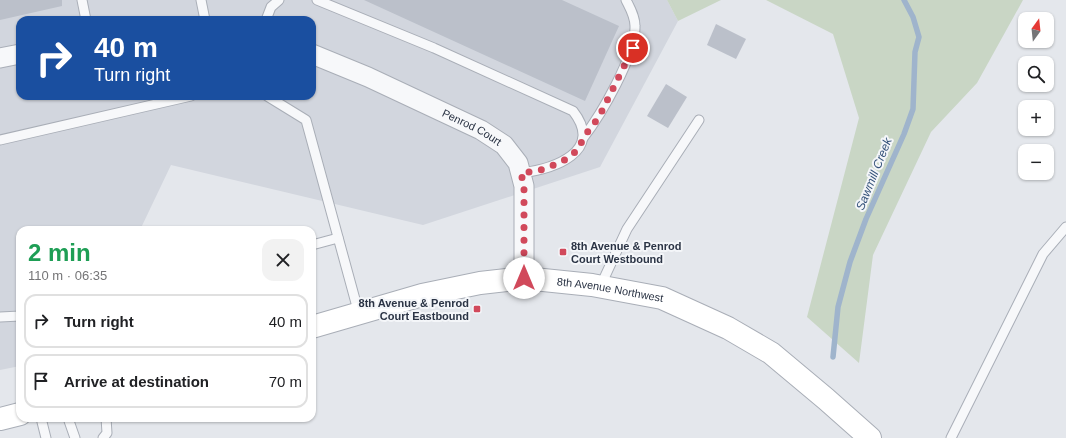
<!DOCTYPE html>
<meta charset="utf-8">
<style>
:root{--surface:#fff;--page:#f2f2f2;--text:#202124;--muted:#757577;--line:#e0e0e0}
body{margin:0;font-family:Helvetica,sans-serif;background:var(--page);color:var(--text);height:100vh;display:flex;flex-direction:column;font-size:15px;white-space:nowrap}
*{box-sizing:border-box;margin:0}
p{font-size:13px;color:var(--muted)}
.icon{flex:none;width:22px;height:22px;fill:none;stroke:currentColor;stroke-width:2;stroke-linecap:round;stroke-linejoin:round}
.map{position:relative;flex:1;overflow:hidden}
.side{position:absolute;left:16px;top:226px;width:300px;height:196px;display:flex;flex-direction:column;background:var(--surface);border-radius:12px;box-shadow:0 1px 3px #0004}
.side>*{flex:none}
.hud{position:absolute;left:16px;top:16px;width:300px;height:84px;border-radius:12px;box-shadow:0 1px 3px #0004;background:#1a4fa0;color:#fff;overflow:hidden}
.needle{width:26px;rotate:15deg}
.buttons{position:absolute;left:1018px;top:12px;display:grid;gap:8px}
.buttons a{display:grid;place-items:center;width:36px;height:36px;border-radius:8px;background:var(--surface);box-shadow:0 1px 3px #0004;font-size:20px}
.pin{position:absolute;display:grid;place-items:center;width:34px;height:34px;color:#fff;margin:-17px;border:2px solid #fff;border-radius:50%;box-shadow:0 1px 4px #0007}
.me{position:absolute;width:44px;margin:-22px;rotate:0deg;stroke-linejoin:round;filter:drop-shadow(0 0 3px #0008)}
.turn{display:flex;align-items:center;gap:14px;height:84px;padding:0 12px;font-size:18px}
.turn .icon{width:52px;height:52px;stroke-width:2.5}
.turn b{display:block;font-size:28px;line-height:34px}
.round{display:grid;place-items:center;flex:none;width:42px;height:42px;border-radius:12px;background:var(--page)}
.headline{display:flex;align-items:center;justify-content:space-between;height:68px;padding:0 12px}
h1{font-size:24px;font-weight:600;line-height:30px;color:#1e9e55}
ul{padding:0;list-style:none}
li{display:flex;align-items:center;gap:12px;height:54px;margin:0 8px 6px;padding:0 4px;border:2px solid var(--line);border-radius:12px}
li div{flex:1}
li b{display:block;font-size:15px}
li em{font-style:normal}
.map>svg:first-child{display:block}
.built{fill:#d2d6de;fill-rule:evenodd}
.green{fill:#c9d6c5}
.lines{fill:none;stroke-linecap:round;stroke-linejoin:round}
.stream{stroke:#9fb4cc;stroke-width:5.5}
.building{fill:#bbc0ca}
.lane-casing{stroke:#a9aeb7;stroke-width:11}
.street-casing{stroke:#a9aeb7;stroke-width:21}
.secondary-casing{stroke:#a9aeb7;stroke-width:24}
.lane{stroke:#f7f8fa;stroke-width:9}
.street{stroke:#f7f8fa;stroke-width:19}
.secondary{stroke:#fff;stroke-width:22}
.route{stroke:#d1495b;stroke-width:7;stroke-dasharray:0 12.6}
.poi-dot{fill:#d1495b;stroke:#f4f6f9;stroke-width:1.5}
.labels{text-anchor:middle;stroke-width:4;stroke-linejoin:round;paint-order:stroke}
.street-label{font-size:11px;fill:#2b3445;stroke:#f4f6f9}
.poi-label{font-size:11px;font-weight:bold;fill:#2b3445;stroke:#f4f6f9;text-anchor:start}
.water-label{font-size:12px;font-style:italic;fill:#34527a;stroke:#f4f6f9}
</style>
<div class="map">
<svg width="1066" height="438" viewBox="0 0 1066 438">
<rect width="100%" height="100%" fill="#e4e7ec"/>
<!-- built -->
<path class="built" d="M0 0H667L678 21 600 167 423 225 171 165 140 230H20V366L0 370ZM20 20H312V96H20Z"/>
<!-- green -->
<g class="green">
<polygon points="667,0 721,0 678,21"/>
<polygon points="766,0 1023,0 977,83 931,132 873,255 859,363 807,317 859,118 833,34"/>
</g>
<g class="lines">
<!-- stream -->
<polyline class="stream" points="833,357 838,307 850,262 866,219 904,134 913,109 915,52 919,37 913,17 904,0"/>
</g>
<!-- building -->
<g class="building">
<polygon points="0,0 62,0 62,6 0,20"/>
<polygon points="364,0 562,0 619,26 585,101"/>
<polygon points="716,24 746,39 736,59 707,45"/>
<polygon points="666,84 687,97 668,128 647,116"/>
</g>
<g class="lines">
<!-- lane casing -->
<g class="lane-casing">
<g id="lane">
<polyline points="82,0 86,20"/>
<polyline points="201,0 205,20"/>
<path d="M317 0 434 48 573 111C605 152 553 169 521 173"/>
<polyline points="266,20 271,7 279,0"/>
<polyline points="267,96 306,120 359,314"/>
<path d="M583 138C601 115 636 55 635 26 635 16 630 8 626 0"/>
<polyline points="0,140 191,96"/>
<polyline points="312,245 338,238"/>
<polyline points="600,287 627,229 699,120"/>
<polyline points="0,317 20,316"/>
<polyline points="41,418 46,438"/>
<polyline points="68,418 75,438"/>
<polyline points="103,438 107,433 106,418"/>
<polyline points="951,438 1043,254 1066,227"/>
</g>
</g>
<!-- street casing -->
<g class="street-casing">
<g id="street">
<path id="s1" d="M312 54 368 77 481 130 504 145 518 163 524 186V278"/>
<polyline points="0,58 20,54"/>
</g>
</g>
<!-- secondary casing -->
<g class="secondary-casing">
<g id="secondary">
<path id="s2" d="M312 327 422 295 480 283 524 278 592 285 662 298 728 328 771 353 826 399 870 438"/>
<polyline points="0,419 20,414"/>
</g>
</g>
<!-- lane -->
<use href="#lane" class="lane"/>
<!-- street -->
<use href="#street" class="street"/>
<!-- secondary -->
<use href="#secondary" class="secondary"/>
</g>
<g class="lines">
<!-- route -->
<polyline class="route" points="524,278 524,186 521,173 538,171 562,162 579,149 583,138 599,117 633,48"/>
</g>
<!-- markers -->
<g class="poi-dot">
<rect x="559" y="248" width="8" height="8" rx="2"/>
<rect x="473" y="305" width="8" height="8" rx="2"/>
</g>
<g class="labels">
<!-- street labels -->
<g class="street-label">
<text dy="4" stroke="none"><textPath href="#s1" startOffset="176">Penrod Court</textPath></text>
<text dy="4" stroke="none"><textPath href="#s2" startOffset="305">8th Avenue Northwest</textPath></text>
</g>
<!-- poi labels -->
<g class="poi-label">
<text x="571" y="250">8th Avenue &amp; Penrod<tspan x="571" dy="13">Court Westbound</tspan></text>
<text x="469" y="307" text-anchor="end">8th Avenue &amp; Penrod<tspan x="469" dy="13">Court Eastbound</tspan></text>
</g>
<!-- water labels -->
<g class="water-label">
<text transform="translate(874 174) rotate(-68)" y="4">Sawmill Creek</text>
</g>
</g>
</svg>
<div class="buttons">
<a><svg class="needle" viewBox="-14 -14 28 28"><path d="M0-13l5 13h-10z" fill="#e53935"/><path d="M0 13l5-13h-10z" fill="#757577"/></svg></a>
<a><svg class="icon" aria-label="search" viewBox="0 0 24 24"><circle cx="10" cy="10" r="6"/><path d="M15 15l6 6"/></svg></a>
<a>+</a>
<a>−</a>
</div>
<div class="pin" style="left:633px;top:48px;background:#d93025"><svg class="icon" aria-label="arrive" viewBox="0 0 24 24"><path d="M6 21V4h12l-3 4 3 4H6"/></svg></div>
<svg class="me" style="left:524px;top:278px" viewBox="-20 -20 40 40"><circle r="19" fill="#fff"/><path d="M0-13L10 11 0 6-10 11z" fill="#d1495b"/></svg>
<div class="hud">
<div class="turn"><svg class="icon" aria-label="right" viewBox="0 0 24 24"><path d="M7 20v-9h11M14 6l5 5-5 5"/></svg><div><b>40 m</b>Turn right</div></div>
</div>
<section class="side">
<div class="headline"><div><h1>2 min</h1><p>110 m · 06:35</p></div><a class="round"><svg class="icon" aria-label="close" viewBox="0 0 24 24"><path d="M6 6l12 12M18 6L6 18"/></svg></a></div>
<ul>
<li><svg class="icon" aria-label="right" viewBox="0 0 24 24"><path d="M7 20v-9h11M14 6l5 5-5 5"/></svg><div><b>Turn right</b></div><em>40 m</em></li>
<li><svg class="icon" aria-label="arrive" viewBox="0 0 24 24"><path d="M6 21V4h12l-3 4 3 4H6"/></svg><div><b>Arrive at destination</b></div><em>70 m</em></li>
</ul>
</section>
</div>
